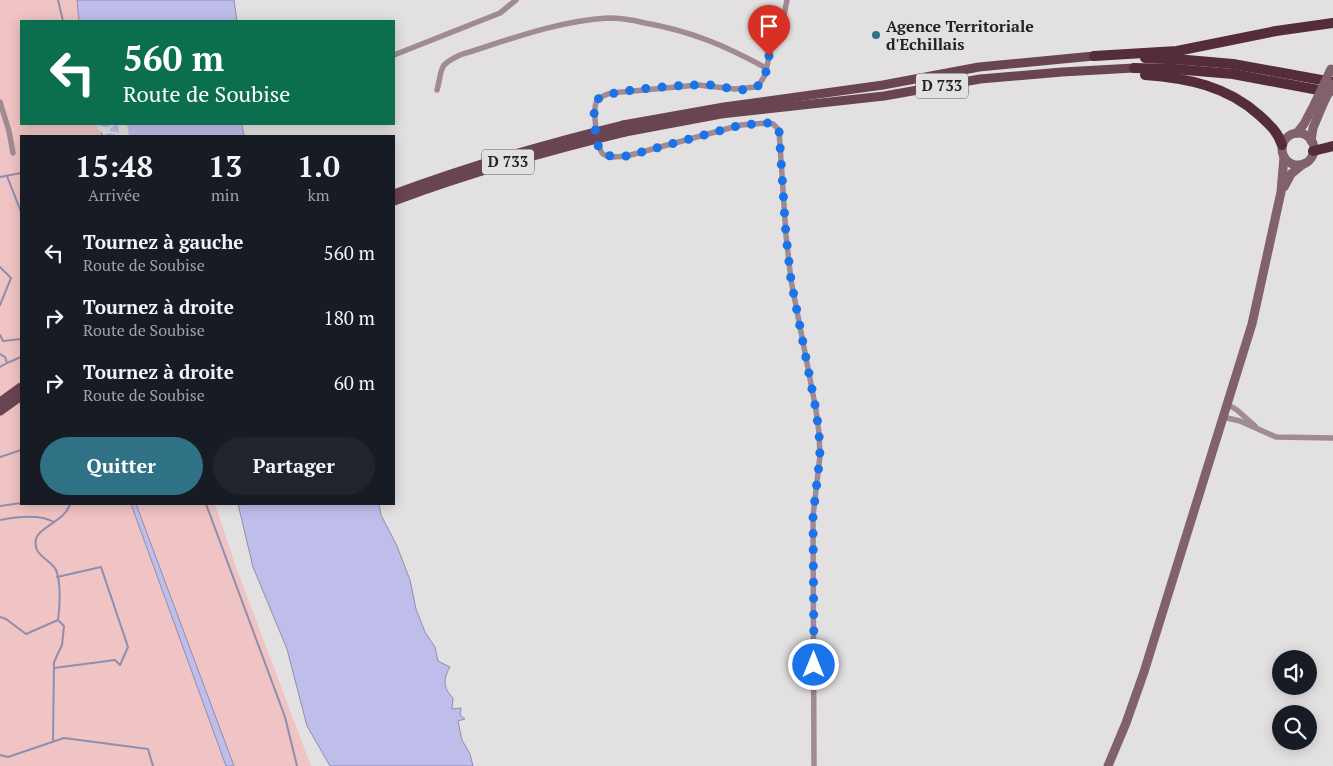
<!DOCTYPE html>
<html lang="fr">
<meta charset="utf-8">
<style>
:root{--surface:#171b24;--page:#20242c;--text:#f1f3f6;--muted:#9ea1a6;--accent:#307285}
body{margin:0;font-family:"PT Serif",serif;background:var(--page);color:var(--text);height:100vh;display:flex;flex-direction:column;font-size:19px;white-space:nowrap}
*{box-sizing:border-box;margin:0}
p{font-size:16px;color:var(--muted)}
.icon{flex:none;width:28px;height:28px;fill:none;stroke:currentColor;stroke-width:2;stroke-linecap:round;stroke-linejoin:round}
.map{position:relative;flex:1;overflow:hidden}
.panel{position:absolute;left:20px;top:135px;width:375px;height:370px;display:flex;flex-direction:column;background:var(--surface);border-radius:0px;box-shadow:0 2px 12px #0003}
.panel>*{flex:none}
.banner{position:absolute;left:20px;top:20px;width:375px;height:105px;border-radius:0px;box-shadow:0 2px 12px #0003;background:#0b6e4f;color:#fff;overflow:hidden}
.buttons{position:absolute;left:1272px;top:650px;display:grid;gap:10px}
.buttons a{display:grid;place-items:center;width:45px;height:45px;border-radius:50%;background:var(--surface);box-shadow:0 2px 12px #0003;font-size:25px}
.pin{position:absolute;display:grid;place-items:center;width:42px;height:42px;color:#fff;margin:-51px -21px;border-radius:50% 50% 50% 0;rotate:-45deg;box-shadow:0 0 5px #0007}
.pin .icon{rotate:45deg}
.me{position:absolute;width:55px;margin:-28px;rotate:0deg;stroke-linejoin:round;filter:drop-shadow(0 0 4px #0008)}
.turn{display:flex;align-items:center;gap:18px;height:105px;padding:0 20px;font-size:22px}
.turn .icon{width:65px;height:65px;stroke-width:2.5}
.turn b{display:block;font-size:35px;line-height:42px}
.eta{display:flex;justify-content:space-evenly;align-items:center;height:85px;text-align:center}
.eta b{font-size:30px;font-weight:700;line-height:35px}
.button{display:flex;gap:10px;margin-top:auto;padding:10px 20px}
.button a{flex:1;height:58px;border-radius:30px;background:var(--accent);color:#fff;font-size:20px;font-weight:700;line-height:58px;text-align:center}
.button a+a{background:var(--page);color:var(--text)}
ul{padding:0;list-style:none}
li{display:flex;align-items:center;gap:15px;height:65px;padding:0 20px}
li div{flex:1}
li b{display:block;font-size:19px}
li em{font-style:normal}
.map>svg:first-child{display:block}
.green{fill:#f0c3c4}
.water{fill:#bfbdea;stroke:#908eae}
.pier{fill:#e3e0e2}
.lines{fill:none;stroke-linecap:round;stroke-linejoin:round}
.stream{stroke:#908eae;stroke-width:2}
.ferry{stroke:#2d245b;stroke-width:1;stroke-dasharray:6 5;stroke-linecap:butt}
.street{stroke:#a18b92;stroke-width:5.5}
.secondary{stroke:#80616d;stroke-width:9}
.primary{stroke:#694453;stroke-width:9}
.highway{stroke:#542c3c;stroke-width:10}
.secondary-bridge{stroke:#80616d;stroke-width:9}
.primary-bridge{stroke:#694453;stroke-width:9}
.route{stroke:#1a73e8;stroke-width:9;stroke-dasharray:0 16.2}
.poi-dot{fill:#307285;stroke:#e3e0e2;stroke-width:2}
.labels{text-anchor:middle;stroke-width:4;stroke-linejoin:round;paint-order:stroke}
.shield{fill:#e3e0e2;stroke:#5d5b5c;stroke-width:1}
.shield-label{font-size:15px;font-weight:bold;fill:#232223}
.poi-label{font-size:16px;font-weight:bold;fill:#232223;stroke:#e3e0e2;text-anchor:start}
</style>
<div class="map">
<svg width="1333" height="766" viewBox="0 0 1333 766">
<rect width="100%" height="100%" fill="#e3e0e2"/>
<!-- green -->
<polygon class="green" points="0,0 77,0 79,21 21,21 21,124 99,124 102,136 21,136 21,504 215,504 236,567 311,766 0,766"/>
<!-- water -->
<g class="water">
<polygon points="77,0 234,0 237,21 79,21"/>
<polygon points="99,124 242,124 244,136 102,136"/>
<polygon points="131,504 136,504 234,766 226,766"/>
<path d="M238 504H379L381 515 397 546 410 580 416 609 425 632 435 647 438 661 450 667C443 679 443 688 453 698L452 709 461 708 460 715 465 719 458 721 462 740 470 754 473 766H330L307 726 287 649 253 567Z"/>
</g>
<!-- pier -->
<polygon class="pier" points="97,124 103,127 108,127 112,124 115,124 110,129 110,131 119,133 118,124 127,124 129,136 119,136 110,133 104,135 98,129"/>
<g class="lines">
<!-- stream -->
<g class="stream">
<polyline points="58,0 63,21"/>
<polyline points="7,176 21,212"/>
<polyline points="0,177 21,173"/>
<polyline points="0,267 11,278 0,305"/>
<polyline points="0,335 3,341 21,339"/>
<polyline points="0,354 5,357 7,363 0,367"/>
<polyline points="7,363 21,357 21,358"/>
<polyline points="0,457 21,450"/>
<polyline points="39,504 46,504"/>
<polyline points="206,504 285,717 297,766"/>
<polyline points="0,506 21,503"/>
<path d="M0 520C15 517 40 514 54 522"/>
<path d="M0 617 6 619 26 634 58 620C60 607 61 582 56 570 51 559 32 556 36 539 39 527 65 521 70 504"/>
<polyline points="54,668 115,660 120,665 128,647 101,567 57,577"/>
<polyline points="53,741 54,662 62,645 64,626 58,620"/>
<polyline points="0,755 8,757 64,738 148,749 153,766"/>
</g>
<!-- ferry -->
<polyline class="ferry" points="224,136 224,135"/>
<!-- street -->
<g class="street">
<path d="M787 0 783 20 771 48 765 75 759 85 756 87 735 89 698 85 611 93C606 95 600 96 597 101 592 108 597 149 603 154 610 159 620 156 627 156L741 125 769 123 773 124 779 130 786 235 791 280 816 410 819 433 820 456 813 516 814 766"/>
<polyline points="394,55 500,13 516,0"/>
<path d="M437 90C443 68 437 66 460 55 508 40 557 21 608 18 621 18 633 20 645 23 691 31 726 46 766 68"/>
<polyline points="0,102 9,131 13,153"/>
<polyline points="1227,404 1237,410 1255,426"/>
<polyline points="1223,417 1240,421 1276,437 1333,438"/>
</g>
<!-- secondary -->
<g class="secondary">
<polyline points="1297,133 1304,124 1315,103"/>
<circle cx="1298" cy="149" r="16"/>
<polyline points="1311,141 1313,128 1323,104"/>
<polyline points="1284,187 1291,174 1303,164"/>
<polyline points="1108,766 1126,723 1144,672 1252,324 1281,192 1284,157"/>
</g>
<!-- primary -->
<g class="primary">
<polyline points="623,125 724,107 883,85 979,67 1094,56"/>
<polyline points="625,132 721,114 884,96 980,79 1062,72 1134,68"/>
<polyline points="0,402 21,387"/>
<polyline points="0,411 21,396"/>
</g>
<!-- highway -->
<g class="highway">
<polyline points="1094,56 1177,51 1276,31 1333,23"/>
<polyline points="1145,58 1187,60 1233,64 1333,82"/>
<polyline points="1134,68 1174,69 1233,74 1329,92"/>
<path d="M1145 75C1187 78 1227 86 1259 115 1270 125 1278 132 1282 145"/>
<polyline points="1313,151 1333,146"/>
</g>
<!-- secondary-bridge -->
<g class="secondary-bridge">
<polyline points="1315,103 1331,69"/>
<polyline points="1323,104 1333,84"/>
</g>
<!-- primary-bridge -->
<g class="primary-bridge">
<path d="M394 194C469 166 545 144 623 125"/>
<path d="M394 201C469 173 546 151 625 132"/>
</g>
</g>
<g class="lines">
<!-- route -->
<path class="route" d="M769 56C767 66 766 82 756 87 743 94 724 86 710 85 693 84 606 89 597 100 591 108 596 136 598 145 602 159 615 156 627 156L741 125 769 123 773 124 779 130 786 235 791 280 816 410 819 433 820 456 813 516 814 665"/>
</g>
<!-- markers -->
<circle class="poi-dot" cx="876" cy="35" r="5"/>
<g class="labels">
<!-- shield labels -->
<g class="shield">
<rect x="916" y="73.5" width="52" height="25" rx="4"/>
<rect x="482" y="149.5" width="52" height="25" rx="4"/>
</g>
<g class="shield-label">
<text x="942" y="91">D 733</text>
<text x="508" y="167">D 733</text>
</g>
<!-- poi labels -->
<g class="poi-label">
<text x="886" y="32">Agence Territoriale<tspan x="886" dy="18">d'Echillais</tspan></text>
</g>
</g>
</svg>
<div class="buttons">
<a><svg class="icon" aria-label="sound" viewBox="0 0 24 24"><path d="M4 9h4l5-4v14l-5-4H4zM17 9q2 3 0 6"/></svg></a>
<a><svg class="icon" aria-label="search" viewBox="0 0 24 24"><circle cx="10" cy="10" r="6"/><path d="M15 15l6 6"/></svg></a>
</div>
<div class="pin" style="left:769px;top:56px;background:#d93025"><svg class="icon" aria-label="arrive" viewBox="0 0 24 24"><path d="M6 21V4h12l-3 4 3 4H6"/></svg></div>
<svg class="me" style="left:814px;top:665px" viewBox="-20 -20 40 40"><circle r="17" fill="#1a73e8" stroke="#fff" stroke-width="3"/><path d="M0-11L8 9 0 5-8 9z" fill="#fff"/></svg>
<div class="banner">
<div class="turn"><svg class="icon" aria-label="left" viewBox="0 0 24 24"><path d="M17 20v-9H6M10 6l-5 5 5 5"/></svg><div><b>560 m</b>Route de Soubise</div></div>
</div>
<section class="panel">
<div class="eta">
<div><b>15:48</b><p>Arrivée</p></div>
<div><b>13</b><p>min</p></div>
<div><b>1.0</b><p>km</p></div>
</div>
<ul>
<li><svg class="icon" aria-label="left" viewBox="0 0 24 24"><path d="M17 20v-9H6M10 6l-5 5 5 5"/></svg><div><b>Tournez à gauche</b><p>Route de Soubise</p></div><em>560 m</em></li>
<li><svg class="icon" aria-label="right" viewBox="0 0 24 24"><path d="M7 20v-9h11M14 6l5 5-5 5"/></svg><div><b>Tournez à droite</b><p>Route de Soubise</p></div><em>180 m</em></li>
<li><svg class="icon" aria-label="right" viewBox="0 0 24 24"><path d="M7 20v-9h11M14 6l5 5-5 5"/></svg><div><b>Tournez à droite</b><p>Route de Soubise</p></div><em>60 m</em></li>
</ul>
<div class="button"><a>Quitter</a><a>Partager</a></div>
</section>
</div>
